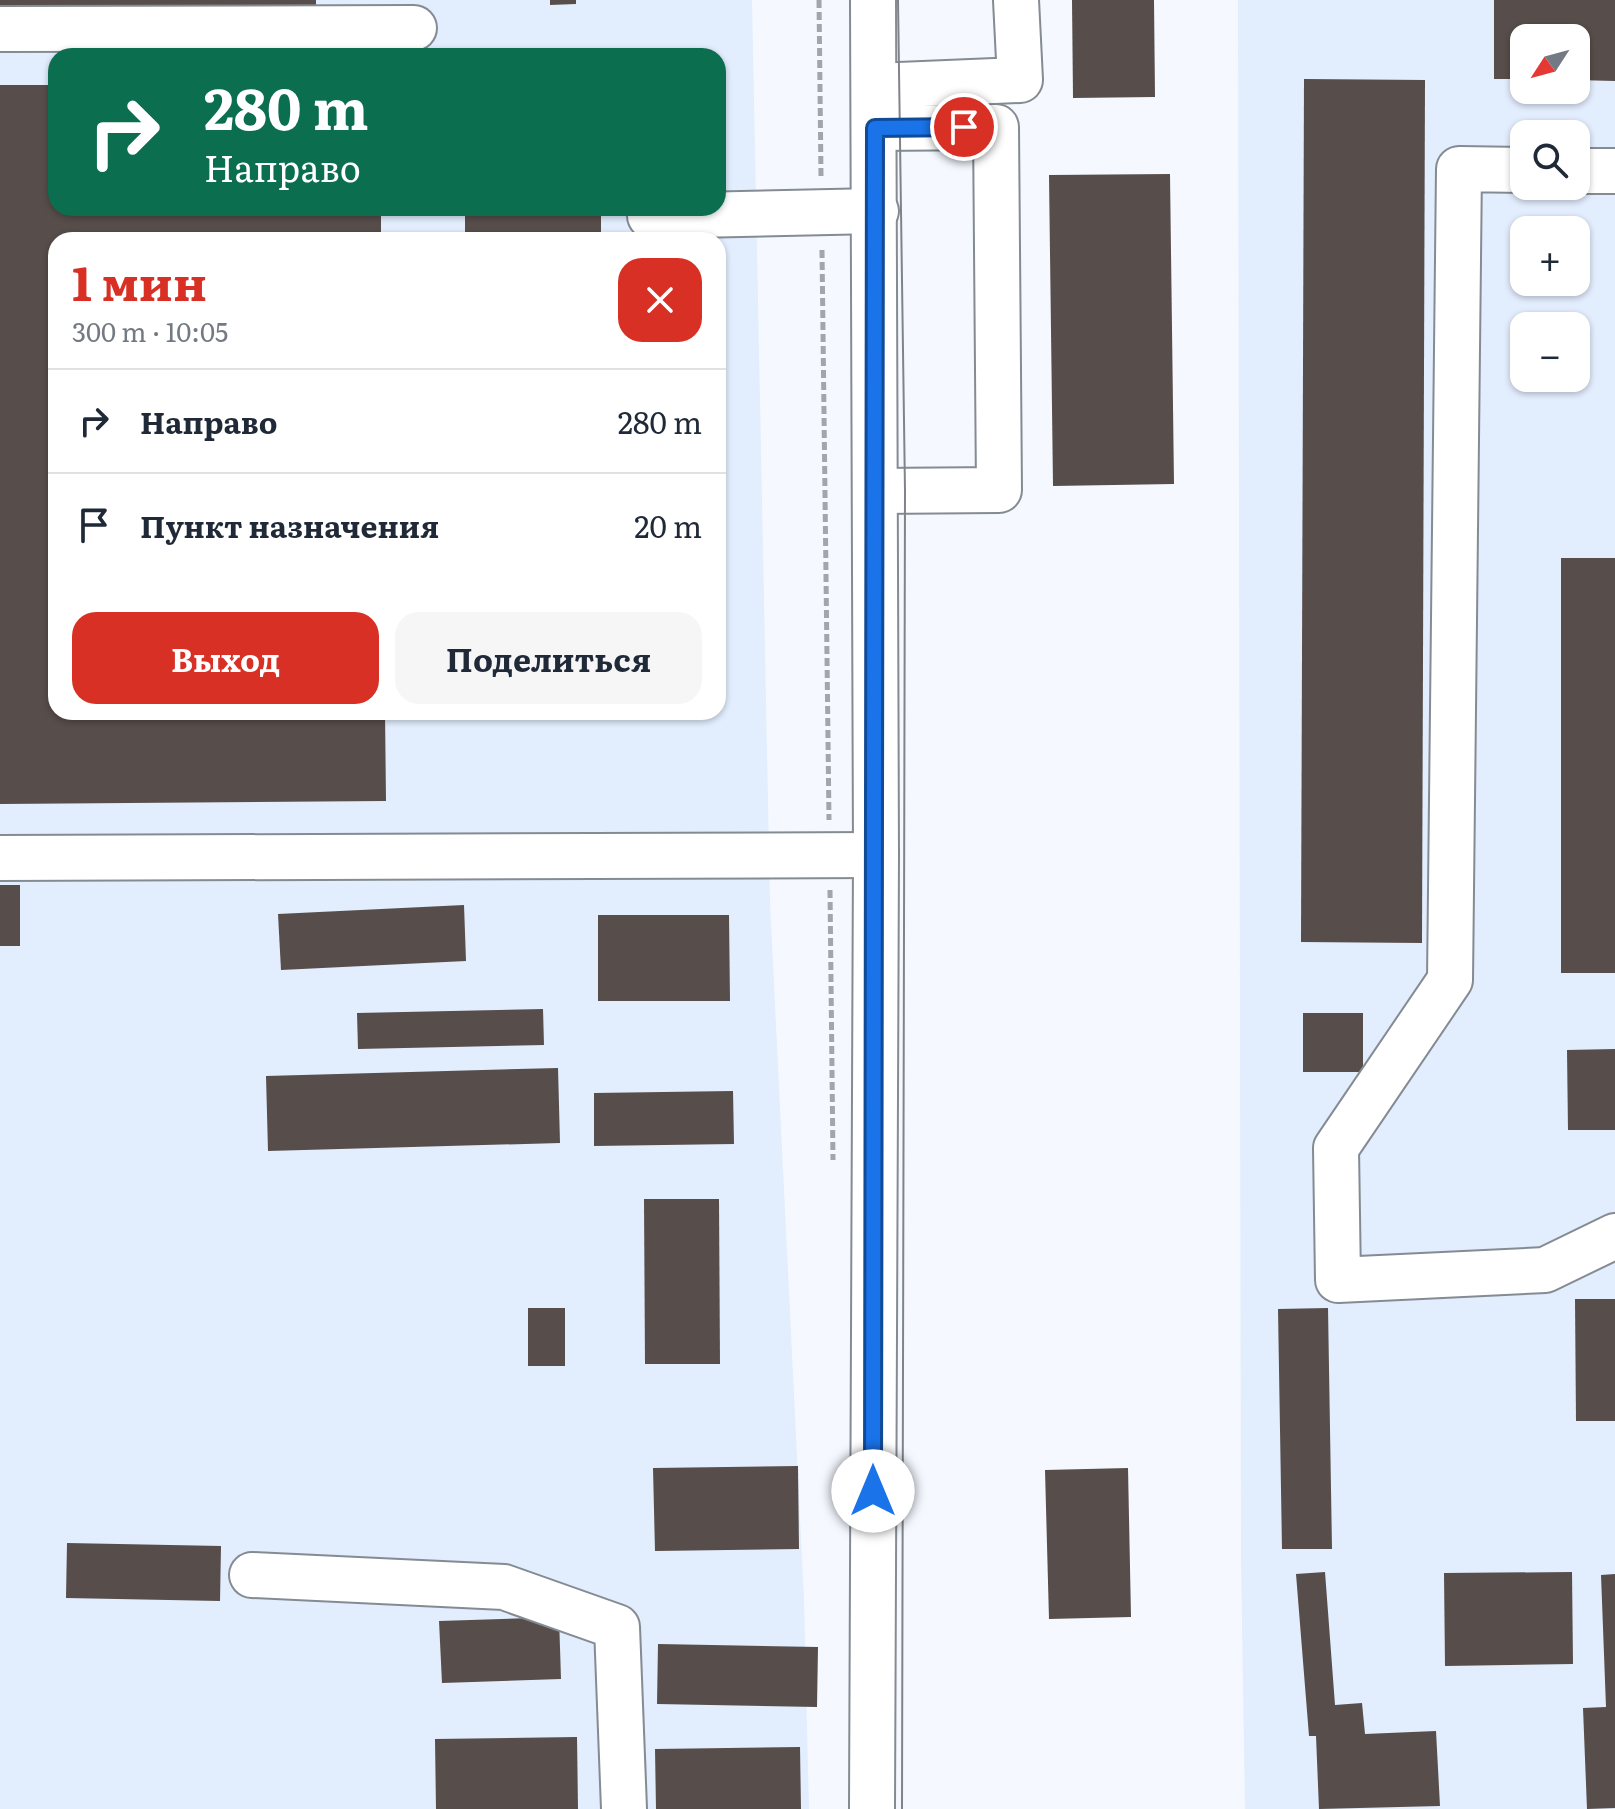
<!DOCTYPE html>
<html lang="ru">
<meta charset="utf-8">
<style>
:root{--surface:#fff;--page:#f6f6f7;--text:#1f2937;--muted:#747a83;--line:#e0e1e3;--accent:#d93025}
body{margin:0;font-family:Literata,serif;background:var(--page);color:var(--text);height:100vh;display:flex;flex-direction:column;font-size:30px;white-space:nowrap}
*{box-sizing:border-box;margin:0}
p{font-size:26px;color:var(--muted)}
.icon{flex:none;width:44px;height:44px;fill:none;stroke:currentColor;stroke-width:2;stroke-linecap:round;stroke-linejoin:round}
.map{position:relative;flex:1;overflow:hidden}
.sheet{position:absolute;left:48px;top:232px;width:678px;height:488px;display:flex;flex-direction:column;background:var(--surface);border-radius:24px;box-shadow:0 2px 6px #0004}
.sheet>*{flex:none}
.banner{position:absolute;left:48px;top:48px;width:678px;height:168px;border-radius:24px;box-shadow:0 2px 6px #0004;background:#0b6e4f;color:#fff;overflow:hidden}
.needle{width:52px;rotate:234deg}
.fabs{position:absolute;left:1510px;top:24px;display:grid;gap:16px}
.fabs a{display:grid;place-items:center;width:80px;height:80px;border-radius:16px;background:var(--surface);box-shadow:0 2px 6px #0004;font-size:40px}
.pin{position:absolute;display:grid;place-items:center;width:68px;height:68px;color:#fff;margin:-34px;border:4px solid #fff;border-radius:50%;box-shadow:0 2px 8px #0007}
.me{position:absolute;width:88px;margin:-44px;rotate:0deg;stroke-linejoin:round;filter:drop-shadow(0 0 6px #0008)}
.turn{display:flex;align-items:center;gap:28px;height:168px;padding:0 24px;font-size:36px}
.turn .icon{width:104px;height:104px;stroke-width:2.5}
.turn b{display:block;font-size:56px;line-height:68px}
.round{display:grid;place-items:center;flex:none;width:84px;height:84px;border-radius:24px;background:var(--page)}
.head{display:flex;align-items:center;justify-content:space-between;height:136px;padding:0 24px}
h1{font-size:48px;font-weight:700;line-height:60px;color:var(--accent)}
.action{display:flex;gap:16px;margin-top:auto;padding:16px 24px}
.action a{flex:1;height:92px;border-radius:24px;background:var(--accent);color:#fff;font-size:32px;font-weight:700;line-height:92px;text-align:center}
.action a+a{background:var(--page);color:var(--text)}
ul{padding:0;list-style:none}
li{display:flex;align-items:center;gap:24px;height:104px;padding:0 24px;border-top:2px solid var(--line)}
li div{flex:1}
li b{display:block;font-size:30px}
li em{font-style:normal}
.map>svg:first-child{display:block}
.built{fill:#e2edfd;fill-rule:evenodd}
.building{fill:#574d4a}
.lines{fill:none;stroke-linecap:round;stroke-linejoin:round}
.minor-casing{stroke:#848b93;stroke-width:48}
.path{stroke:#a2a6ab;stroke-width:5;stroke-dasharray:8 4;stroke-linecap:butt}
.minor{stroke:#fff;stroke-width:44}
.tram{stroke:#808489;stroke-width:2}
.route-casing{stroke:#114b97;stroke-width:20}
.route{stroke:#1a73e8;stroke-width:14}
</style>
<div class="map">
<svg width="1615" height="1809" viewBox="0 0 1615 1809">
<rect width="100%" height="100%" fill="#f5f9ff"/>
<!-- built -->
<g class="built">
<path d="M0 0H752L770 902 804 1600 809 1809H0ZM56 56H718V208H56ZM56 240H718V712H56Z"/>
<path d="M1238 0H1615V1809H1245L1241 1560ZM1524 38H1576V90H1524ZM1524 134H1576V186H1524ZM1524 230H1576V282H1524ZM1524 326H1576V378H1524Z"/>
</g>
<!-- building -->
<g class="building">
<polygon points="0,0 316,0 316,12 0,9"/>
<polygon points="550,0 576,0 576,4 550,5"/>
<polygon points="1072,0 1154,0 1155,97 1073,98"/>
<polygon points="1494,0 1615,0 1615,81 1576,80 1576,38 1524,38 1524,79 1494,79"/>
<polygon points="1304,79 1425,80 1422,943 1301,942"/>
<polygon points="0,85 56,85 56,208 381,208 381,240 56,240 56,712 385,712 386,801 0,804"/>
<polygon points="1170,174 1174,484 1053,486 1049,175"/>
<polygon points="465,208 601,208 601,233 509,234 509,240 465,240"/>
<rect x="1561" y="558" width="54" height="415"/>
<rect x="0" y="885" width="20" height="61"/>
<polygon points="464,905 466,961 281,970 278,914"/>
<polygon points="598,915 729,915 730,1001 598,1001"/>
<polygon points="543,1009 544,1045 358,1049 357,1013"/>
<rect x="1303" y="1013" width="60" height="59"/>
<polygon points="1615,1049 1615,1130 1568,1130 1567,1050"/>
<polygon points="558,1068 560,1143 268,1151 266,1076"/>
<polygon points="733,1091 734,1144 594,1146 594,1093"/>
<polygon points="644,1199 719,1199 720,1364 645,1364"/>
<polygon points="1575,1299 1615,1299 1615,1421 1576,1421"/>
<rect x="528" y="1308" width="37" height="58"/>
<polygon points="1328,1308 1332,1549 1282,1549 1278,1309"/>
<polygon points="798,1466 799,1549 655,1551 653,1468"/>
<polygon points="1128,1468 1131,1617 1049,1619 1045,1470"/>
<polygon points="67,1543 221,1546 220,1601 66,1598"/>
<polygon points="1325,1572 1335,1705 1362,1703 1365,1734 1436,1731 1440,1806 1319,1809 1316,1736 1309,1736 1296,1574"/>
<polygon points="1572,1572 1573,1664 1445,1666 1444,1573"/>
<polygon points="1615,1574 1615,1808 1587,1809 1583,1708 1606,1707 1601,1575"/>
<polygon points="559,1617 561,1679 442,1683 439,1621"/>
<polygon points="658,1644 818,1647 817,1707 657,1704"/>
<polygon points="577,1737 578,1809 436,1809 435,1739"/>
<polygon points="800,1747 801,1809 656,1809 655,1749"/>
</g>
<g class="lines">
<!-- minor casing -->
<g class="minor-casing">
<g id="minor">
<polyline points="0,29 414,28"/>
<polyline points="875,86 1020,80 1016,0"/>
<polyline points="875,128 996,127 999,490 875,491"/>
<polyline points="1524,170 1459,169 1450,980 1336,1148 1338,1280 1545,1270 1615,1236"/>
<polyline points="1576,171 1615,171"/>
<polyline points="650,216 876,211"/>
<polyline points="0,858 876,855"/>
<polyline points="252,1575 504,1587 617,1627 624,1809"/>
<polyline points="872,1809 876,855 873,0"/>
</g>
</g>
<!-- path -->
<g class="path">
<polyline points="819,0 821,176"/>
<polyline points="822,250 829,820"/>
<polyline points="830,890 833,1160"/>
</g>
<!-- minor -->
<use href="#minor" class="minor"/>
<!-- tram -->
<polyline class="tram" points="898,0 905,491 902,1809"/>
</g>
<g class="lines">
<!-- route casing -->
<g class="route-casing">
<polyline id="route" points="873,1491 875,128 964,127"/>
</g>
<!-- route -->
<use href="#route" class="route"/>
</g>
</svg>
<div class="fabs">
<a><svg class="needle" viewBox="-14 -14 28 28"><path d="M0-13l5 13h-10z" fill="#e53935"/><path d="M0 13l5-13h-10z" fill="#747a83"/></svg></a>
<a><svg class="icon" aria-label="search" viewBox="0 0 24 24"><circle cx="10" cy="10" r="6"/><path d="M15 15l6 6"/></svg></a>
<a>+</a>
<a>−</a>
</div>
<div class="pin" style="left:964px;top:127px;background:#d93025"><svg class="icon" aria-label="arrive" viewBox="0 0 24 24"><path d="M6 21V4h12l-3 4 3 4H6"/></svg></div>
<svg class="me" style="left:873px;top:1491px" viewBox="-20 -20 40 40"><circle r="19" fill="#fff"/><path d="M0-13L10 11 0 6-10 11z" fill="#1a73e8"/></svg>
<div class="banner">
<div class="turn"><svg class="icon" aria-label="right" viewBox="0 0 24 24"><path d="M7 20v-9h11M14 6l5 5-5 5"/></svg><div><b>280 m</b>Направо</div></div>
</div>
<section class="sheet">
<div class="head"><div><h1>1 мин</h1><p>300 m · 10:05</p></div><a class="round" style="background:#d93025;color:#fff"><svg class="icon" aria-label="close" viewBox="0 0 24 24"><path d="M6 6l12 12M18 6L6 18"/></svg></a></div>
<ul>
<li><svg class="icon" aria-label="right" viewBox="0 0 24 24"><path d="M7 20v-9h11M14 6l5 5-5 5"/></svg><div><b>Направо</b></div><em>280 m</em></li>
<li><svg class="icon" aria-label="arrive" viewBox="0 0 24 24"><path d="M6 21V4h12l-3 4 3 4H6"/></svg><div><b>Пункт назначения</b></div><em>20 m</em></li>
</ul>
<div class="action"><a>Выход</a><a>Поделиться</a></div>
</section>
</div>
